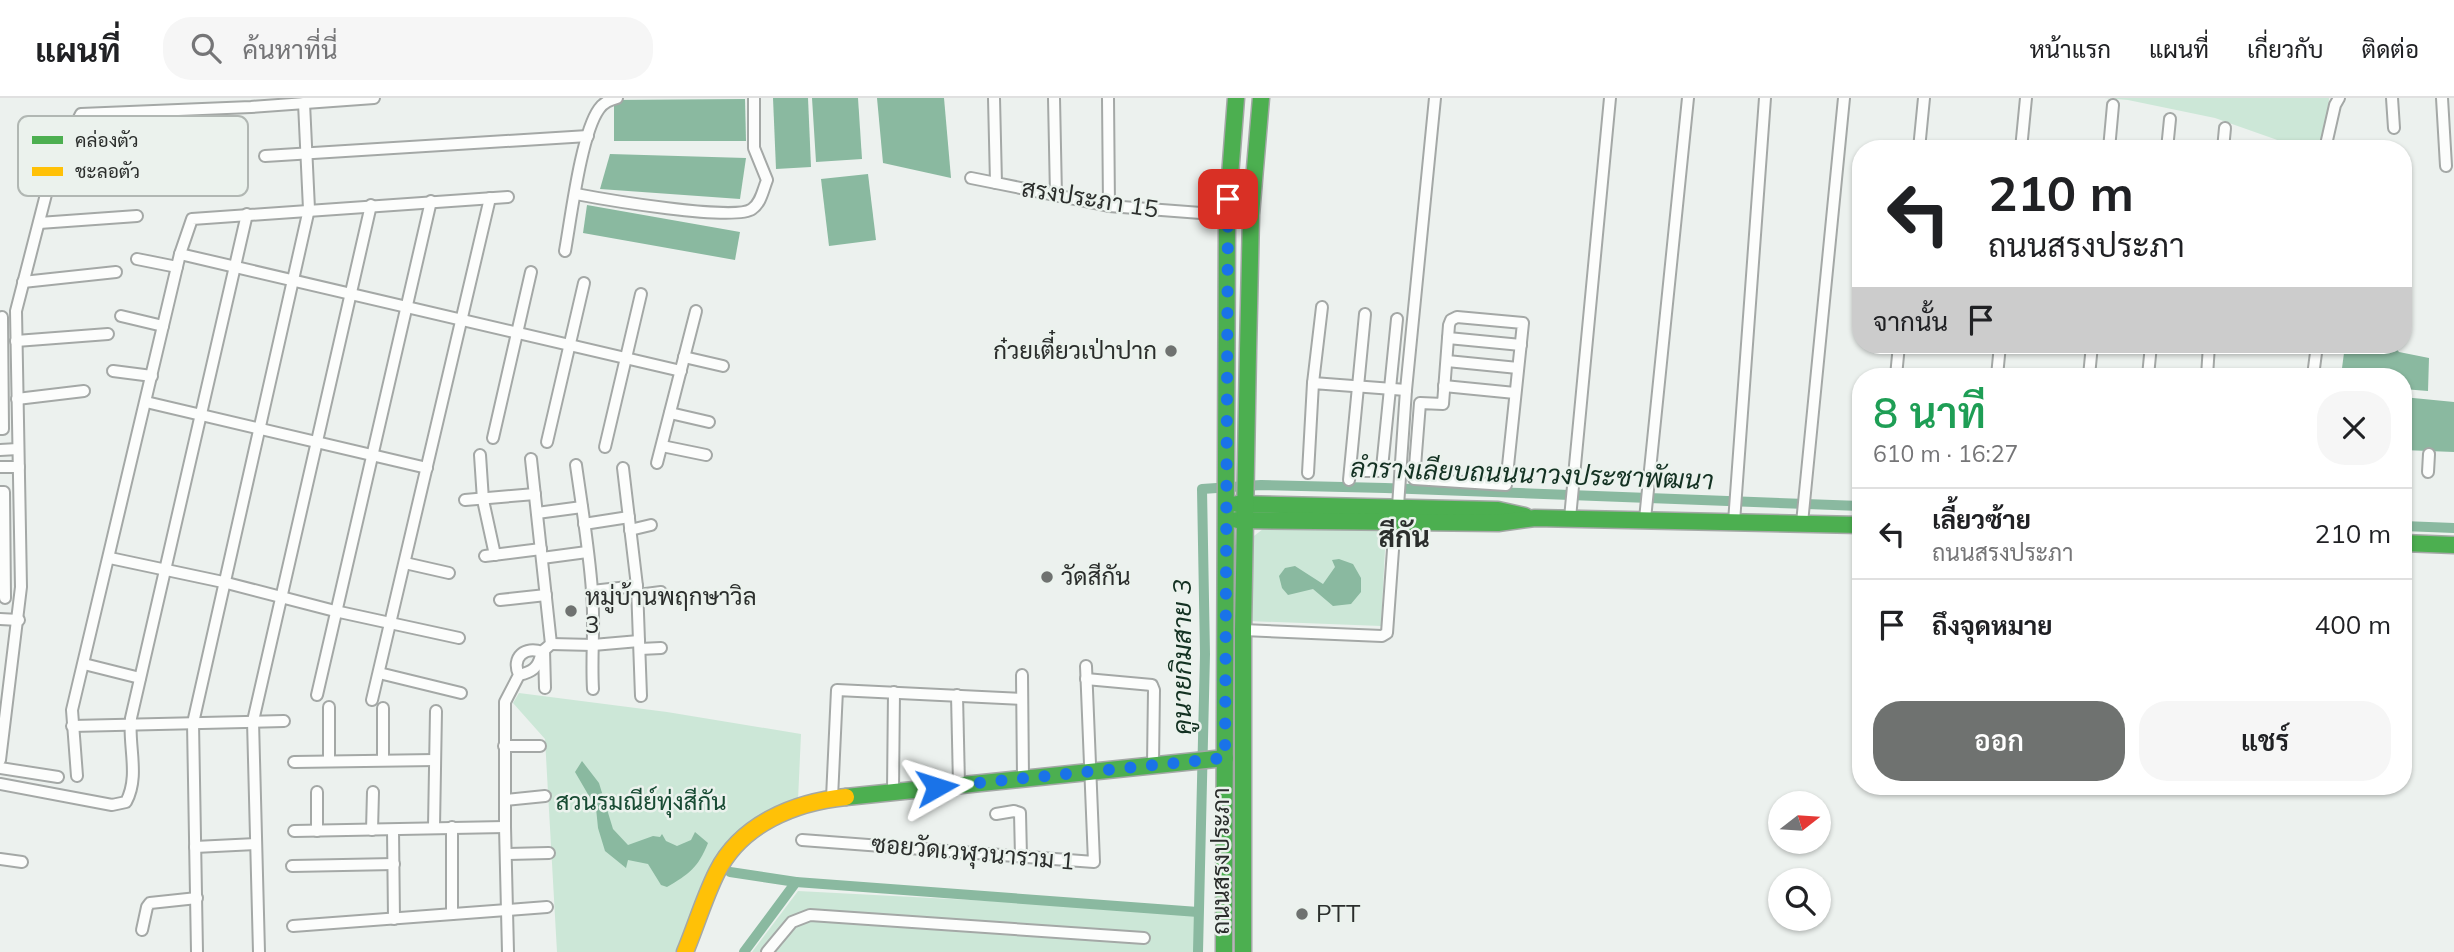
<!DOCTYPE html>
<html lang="th">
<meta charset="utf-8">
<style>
:root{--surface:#fff;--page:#f6f6f6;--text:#202124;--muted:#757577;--line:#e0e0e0;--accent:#6f7270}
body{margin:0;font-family:Mulish,Sarabun,sans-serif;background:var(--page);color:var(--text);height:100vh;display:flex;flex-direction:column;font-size:26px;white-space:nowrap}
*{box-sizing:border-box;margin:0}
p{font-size:23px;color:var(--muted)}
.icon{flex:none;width:38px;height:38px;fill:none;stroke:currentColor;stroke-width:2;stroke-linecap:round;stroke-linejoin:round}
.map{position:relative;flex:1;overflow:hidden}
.drawer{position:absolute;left:1852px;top:270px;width:560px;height:427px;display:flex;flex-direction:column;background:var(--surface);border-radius:28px;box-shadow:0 2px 5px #0004}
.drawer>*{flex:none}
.guide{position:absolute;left:1852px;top:42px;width:560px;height:214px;border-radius:28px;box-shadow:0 2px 5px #0004;background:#fff;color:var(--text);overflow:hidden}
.needle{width:46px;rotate:73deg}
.fabs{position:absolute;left:1768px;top:693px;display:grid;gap:14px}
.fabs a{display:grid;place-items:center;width:63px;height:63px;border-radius:50%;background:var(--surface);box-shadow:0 2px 5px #0004;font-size:35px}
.pin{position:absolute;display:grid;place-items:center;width:60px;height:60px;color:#fff;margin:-30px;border-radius:14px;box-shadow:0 4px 10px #0006}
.me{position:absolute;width:77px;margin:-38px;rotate:84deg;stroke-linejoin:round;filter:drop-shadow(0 0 5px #0008)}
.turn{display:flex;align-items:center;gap:24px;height:147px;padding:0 21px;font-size:32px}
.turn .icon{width:91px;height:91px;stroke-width:2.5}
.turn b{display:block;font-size:49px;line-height:60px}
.then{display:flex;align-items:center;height:66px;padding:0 21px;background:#0003;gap:14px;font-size:26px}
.round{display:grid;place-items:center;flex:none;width:74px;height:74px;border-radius:28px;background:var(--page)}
.summary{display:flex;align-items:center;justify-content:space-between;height:119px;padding:0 21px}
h1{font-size:42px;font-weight:600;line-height:52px;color:#1e9e55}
.button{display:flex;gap:14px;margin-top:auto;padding:14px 21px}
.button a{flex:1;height:80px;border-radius:28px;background:var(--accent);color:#fff;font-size:28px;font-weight:600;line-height:80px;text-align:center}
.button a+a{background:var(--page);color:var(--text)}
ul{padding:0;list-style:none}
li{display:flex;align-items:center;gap:21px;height:91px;padding:0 21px;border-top:2px solid var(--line)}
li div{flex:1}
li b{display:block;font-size:26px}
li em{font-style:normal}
header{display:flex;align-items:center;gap:42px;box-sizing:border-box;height:98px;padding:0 35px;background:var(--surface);border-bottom:2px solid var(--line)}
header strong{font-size:33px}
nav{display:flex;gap:38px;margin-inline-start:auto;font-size:24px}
.search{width:490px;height:63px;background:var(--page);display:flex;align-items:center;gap:18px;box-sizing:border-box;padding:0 24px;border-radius:28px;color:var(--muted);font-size:26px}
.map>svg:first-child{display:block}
.green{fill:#cce7d7}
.water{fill:#8ab9a0}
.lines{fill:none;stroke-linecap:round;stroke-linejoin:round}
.canal{stroke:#8ab9a0;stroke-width:10}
.street-casing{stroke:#a4a8a6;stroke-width:14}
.fast-casing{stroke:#a4a8a6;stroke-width:19}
.slow-casing{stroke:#a4a8a6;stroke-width:19}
.street{stroke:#fcfdfc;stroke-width:10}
.fast{stroke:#4caf50;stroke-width:16}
.slow{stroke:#ffc107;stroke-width:16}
.route{stroke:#1a73e8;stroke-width:12;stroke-dasharray:0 21.6}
.poi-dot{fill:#6f7270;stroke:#ebf2ed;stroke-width:2.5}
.labels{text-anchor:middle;stroke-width:5;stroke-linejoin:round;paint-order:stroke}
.street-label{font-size:24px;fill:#2b2e2c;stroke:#ebf2ed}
.poi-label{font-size:24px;fill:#2b2e2c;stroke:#ebf2ed;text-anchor:start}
.park-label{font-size:24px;fill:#184b33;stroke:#ebf2ed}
.water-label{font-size:26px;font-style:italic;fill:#133122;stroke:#ebf2ed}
.quarter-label{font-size:28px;font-weight:bold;fill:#2b2e2c;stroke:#ebf2ed}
.key{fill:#ebf2ed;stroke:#b1b7b3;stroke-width:2}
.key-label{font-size:19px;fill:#2b2e2c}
</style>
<header>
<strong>แผนที่</strong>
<div class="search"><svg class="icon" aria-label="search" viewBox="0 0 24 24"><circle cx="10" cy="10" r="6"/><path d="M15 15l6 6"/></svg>ค้นหาที่นี่</div>
<nav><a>หน้าแรก</a><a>แผนที่</a><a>เกี่ยวกับ</a><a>ติดต่อ</a></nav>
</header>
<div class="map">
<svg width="2454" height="854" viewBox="0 0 2454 854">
<rect width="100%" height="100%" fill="#ecf1ee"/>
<!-- green -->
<g class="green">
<polygon points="2104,0 2329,0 2328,19 2317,51 2303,51 2215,20 2128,2"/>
<polygon points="1263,431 1386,432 1381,528 1248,523 1250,441"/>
<path d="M519 595 667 614 801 636 798 702C774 713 745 722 727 743 706 767 692 823 680 854H557L545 641 513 605Z"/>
<polygon points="798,793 1198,814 1198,854 752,854"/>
</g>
<!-- water -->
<g class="water">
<polygon points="773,0 808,0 811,69 776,71"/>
<polygon points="812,0 858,0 862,61 816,64"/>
<polygon points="877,0 944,0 951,80 883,65"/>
<polygon points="745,1 746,43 614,43 614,2"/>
<polygon points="610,56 746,60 740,101 600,91"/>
<polygon points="868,76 876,142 829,148 821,81"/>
<polygon points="587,107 740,134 735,162 583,135"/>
<polygon points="2345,247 2393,247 2399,254 2429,260 2428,293 2403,291 2403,278 2341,278"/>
<polygon points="2403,299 2454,304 2454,354 2403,352"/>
<polygon points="1339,461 1353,466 1361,480 1361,494 1351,506 1333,508 1313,491 1288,497 1282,490 1279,478 1285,470 1295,468 1323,486 1335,469 1332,462"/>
<path d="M582 663 599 685 613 731 628 747 653 738 660 739 662 736 666 743 677 748 691 742 695 734 708 745C698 770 689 776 667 789L661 787 648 766 628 762 626 770 605 753 598 730 596 710 575 674Z"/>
</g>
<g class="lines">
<!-- canal -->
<g class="canal">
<polyline points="2403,428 2454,430"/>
<polyline points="730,774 796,784"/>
<polyline points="744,854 796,784 1198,814"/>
<polyline points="1198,854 1205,556 1202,391 1261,387 1385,390 1860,408"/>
</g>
<!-- street casing -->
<g class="street-casing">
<g id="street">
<polyline points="994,0 996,85 1109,108 1227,117"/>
<polyline points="1054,0 1056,98"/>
<polyline points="1108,0 1109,108"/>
<polyline points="2392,0 2394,30"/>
<polyline points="2442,0 2446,68"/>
<polyline points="1919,51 1924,0"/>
<polyline points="2021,51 2026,0"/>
<polyline points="2109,51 2113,7"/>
<polyline points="2167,51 2170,21"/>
<polyline points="2223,51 2225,30"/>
<polyline points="2325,51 2335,7 2339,0"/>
<polyline points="265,58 588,38"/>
<polyline points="971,80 996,85"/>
<path d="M576 96C602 101 735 124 752 111 761 105 763 92 767 82L754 50V0"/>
<polyline points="39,125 137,118"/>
<path d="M565 153C571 120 581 36 599 11 604 4 610 2 617 0"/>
<polyline points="180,156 681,273"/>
<polyline points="137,161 177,169"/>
<polyline points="23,184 116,174"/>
<polyline points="121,218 163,228"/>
<polygon points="1457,219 1523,225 1506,387 1414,381 1420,305 1443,306 1449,227 1451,222"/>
<polyline points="1448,240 1521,247"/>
<polyline points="16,243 108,236"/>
<polyline points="684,259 723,268"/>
<polyline points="1447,263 1518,270"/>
<polyline points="113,273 152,278"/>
<polyline points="1896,278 1899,247"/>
<polyline points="1997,278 2000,247"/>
<polyline points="2089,278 2092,247"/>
<polyline points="2148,278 2151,247"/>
<polyline points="2207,278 2209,247"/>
<polyline points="2313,278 2317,247"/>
<polyline points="1313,285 1322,209"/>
<polyline points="1444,288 1515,295"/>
<polyline points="17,301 84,293"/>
<polyline points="146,304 427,370"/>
<polyline points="670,315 709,324"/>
<polyline points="0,331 3,331 2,219"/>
<polyline points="493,340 531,174"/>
<polyline points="547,344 584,185"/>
<polyline points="662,348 706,357"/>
<polyline points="605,349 641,196"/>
<polyline points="0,352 18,351"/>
<polyline points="480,357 483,402 495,457"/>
<polyline points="657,365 696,213"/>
<path d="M576 367C582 409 589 451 592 493 595 526 591 558 593 591"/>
<polyline points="0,369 19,369"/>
<polyline points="623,370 637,488 641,598"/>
<polyline points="1350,373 1379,373 1382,370 1397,221"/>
<polyline points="2428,374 2429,356"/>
<polyline points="1308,375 1313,285 1406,292"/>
<polyline points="1349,382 1365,216"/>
<polyline points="0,394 4,394 5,500"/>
<polyline points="465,402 535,396"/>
<polyline points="1398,408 1406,292 1435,0"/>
<polyline points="537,415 582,409"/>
<polyline points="1570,420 1610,0"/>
<polyline points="1645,421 1688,0"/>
<polyline points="1734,424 1765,0"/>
<polyline points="1802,425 1844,0"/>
<polyline points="584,426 629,419"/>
<polyline points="630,432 651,427"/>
<polyline points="485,458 541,451"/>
<polyline points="110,460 223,484 335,513 459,540"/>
<polyline points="542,460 587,454"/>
<polyline points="405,465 449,475"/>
<polyline points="592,493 637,488"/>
<polyline points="638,497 661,494"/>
<polyline points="500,502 546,497"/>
<polyline points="0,521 19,522"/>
<polyline points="1243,532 1382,538 1387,535 1395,424"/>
<polyline points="551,546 593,547 639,543"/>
<polyline points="640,551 661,550"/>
<polyline points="544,552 545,590"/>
<polyline points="84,566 140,580"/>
<polyline points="379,575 461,595"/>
<path d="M519 577C532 574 538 570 541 557"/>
<polyline points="1022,577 1023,680"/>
<polyline points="1086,581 1152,587 1154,592 1153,666"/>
<polyline points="317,597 431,103"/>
<polyline points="957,597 959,687"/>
<polyline points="372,602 490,100"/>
<polyline points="329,609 329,662"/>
<polyline points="72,628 284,623"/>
<polyline points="504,648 540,648"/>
<polyline points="0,662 21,489 16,213 52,73 81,16 251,9 374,0"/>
<polyline points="383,662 383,610"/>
<polyline points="294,664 435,662"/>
<polyline points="0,670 58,679"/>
<polyline points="77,678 72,612 180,156 192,121 508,99"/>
<path d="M0 686 112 707 126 704C140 678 128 648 131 620L247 116"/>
<polyline points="893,693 894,594"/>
<polyline points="317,694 317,733"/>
<polyline points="832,700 837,592 1022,601"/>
<polyline points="505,702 545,698"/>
<polyline points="996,716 1014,713 1020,715 1021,759"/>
<polyline points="434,729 436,613"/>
<polyline points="372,732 373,694"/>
<polyline points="393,732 394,821"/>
<polyline points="294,733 505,729"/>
<polyline points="802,742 1094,764 1086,568"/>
<polyline points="195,749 256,746"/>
<polyline points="506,756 549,755"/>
<polyline points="0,761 22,764"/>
<polyline points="292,768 394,766"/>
<polyline points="452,816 452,729"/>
<polyline points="293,828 547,809"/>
<polyline points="142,832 147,809 150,805 197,800"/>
<polyline points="197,854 193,625 309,111 304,5"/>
<polyline points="259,854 253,623 371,107"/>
<path d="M508 854 505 729V604L519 577C511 559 525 548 542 554L551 546 531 361"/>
<polyline points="767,854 792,824 810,817 1144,840"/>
</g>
</g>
<!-- fast casing -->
<g class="fast-casing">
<g id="fast">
<polyline points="1237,406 1498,412 1525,418"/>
<polyline points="1237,422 1498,425 1535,420 1860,427"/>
<polyline points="2403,445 2454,447"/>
<polyline points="846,699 1225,660"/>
<polyline points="1224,854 1227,117 1236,0"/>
<polyline points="1243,854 1243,532 1248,253 1251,117 1261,0"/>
</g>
</g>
<!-- slow casing -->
<g class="slow-casing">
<path id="slow" d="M685 854C696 828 704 800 717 774 741 726 795 704 846 699"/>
</g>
<!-- street -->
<use href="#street" class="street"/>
<!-- fast -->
<use href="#fast" class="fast"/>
<!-- slow -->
<use href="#slow" class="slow"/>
</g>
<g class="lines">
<!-- route -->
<polyline class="route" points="937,689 1225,660 1228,101"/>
</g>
<!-- markers -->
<g class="poi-dot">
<circle cx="1171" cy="253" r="7"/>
<circle cx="1047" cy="479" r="7"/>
<circle cx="571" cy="513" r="7"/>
<circle cx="1302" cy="816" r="7"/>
</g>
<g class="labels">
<!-- street labels -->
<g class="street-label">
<text transform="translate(1090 101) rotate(9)" y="8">สรงประภา 15</text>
<text transform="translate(973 755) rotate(5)" y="8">ซอยวัดเวฬุวนาราม 1</text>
<text transform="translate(1221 763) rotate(-90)" y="8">ถนนสรงประภา</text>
</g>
<!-- poi labels -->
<g class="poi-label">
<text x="1157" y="261" text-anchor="end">ก๋วยเตี๋ยวเป่าปาก</text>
<text x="1061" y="487">วัดสีกัน</text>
<text x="585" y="507">หมู่บ้านพฤกษาวิล<tspan x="585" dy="28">3</tspan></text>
<text x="1316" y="824">PTT</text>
</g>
<!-- park labels -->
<g class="park-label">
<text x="641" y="712">สวนรมณีย์ทุ่งสีกัน</text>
</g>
<!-- water labels -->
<g class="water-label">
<text transform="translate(1532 376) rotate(2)" y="9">ลำรางเลียบถนนนาวงประชาพัฒนา</text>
<text transform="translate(1182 559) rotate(-90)" y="9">คูนายกิมสาย 3</text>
</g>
<!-- quarter labels -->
<g class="quarter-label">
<text x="1404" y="449">สีกัน</text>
</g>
</g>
<!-- legend -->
<rect x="18" y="18" width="230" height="80" rx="10" class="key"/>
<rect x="32" y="38" width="31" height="8" fill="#4caf50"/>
<rect x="32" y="69" width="31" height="9" fill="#ffc107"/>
<g class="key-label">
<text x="75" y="49">คล่องตัว</text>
<text x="75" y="80">ชะลอตัว</text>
</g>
</svg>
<div class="fabs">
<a><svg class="needle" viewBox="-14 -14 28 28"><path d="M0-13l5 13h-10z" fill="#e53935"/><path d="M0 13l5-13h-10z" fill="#757577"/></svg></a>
<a><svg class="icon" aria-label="search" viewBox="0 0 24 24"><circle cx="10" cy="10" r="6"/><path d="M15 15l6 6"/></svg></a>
</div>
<div class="pin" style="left:1228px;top:101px;background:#d93025"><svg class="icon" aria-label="arrive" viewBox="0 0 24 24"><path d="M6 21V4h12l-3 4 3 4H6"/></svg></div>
<svg class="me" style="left:937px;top:689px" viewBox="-20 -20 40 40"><path d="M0-17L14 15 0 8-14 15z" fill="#1a73e8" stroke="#fff" stroke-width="4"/></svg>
<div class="guide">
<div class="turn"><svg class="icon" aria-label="left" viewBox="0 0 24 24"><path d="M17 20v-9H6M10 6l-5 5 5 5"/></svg><div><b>210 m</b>ถนนสรงประภา</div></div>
<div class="then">จากนั้น<svg class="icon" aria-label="arrive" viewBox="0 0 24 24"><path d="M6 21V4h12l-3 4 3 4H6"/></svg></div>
</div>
<section class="drawer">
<div class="summary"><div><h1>8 นาที</h1><p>610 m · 16:27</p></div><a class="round"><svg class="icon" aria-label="close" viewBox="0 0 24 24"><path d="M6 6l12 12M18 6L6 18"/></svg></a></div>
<ul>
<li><svg class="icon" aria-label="left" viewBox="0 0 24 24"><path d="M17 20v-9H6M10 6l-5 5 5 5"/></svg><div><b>เลี้ยวซ้าย</b><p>ถนนสรงประภา</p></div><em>210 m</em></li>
<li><svg class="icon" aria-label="arrive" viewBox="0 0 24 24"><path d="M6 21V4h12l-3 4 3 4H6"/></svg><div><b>ถึงจุดหมาย</b></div><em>400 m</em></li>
</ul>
<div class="button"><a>ออก</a><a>แชร์</a></div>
</section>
</div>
